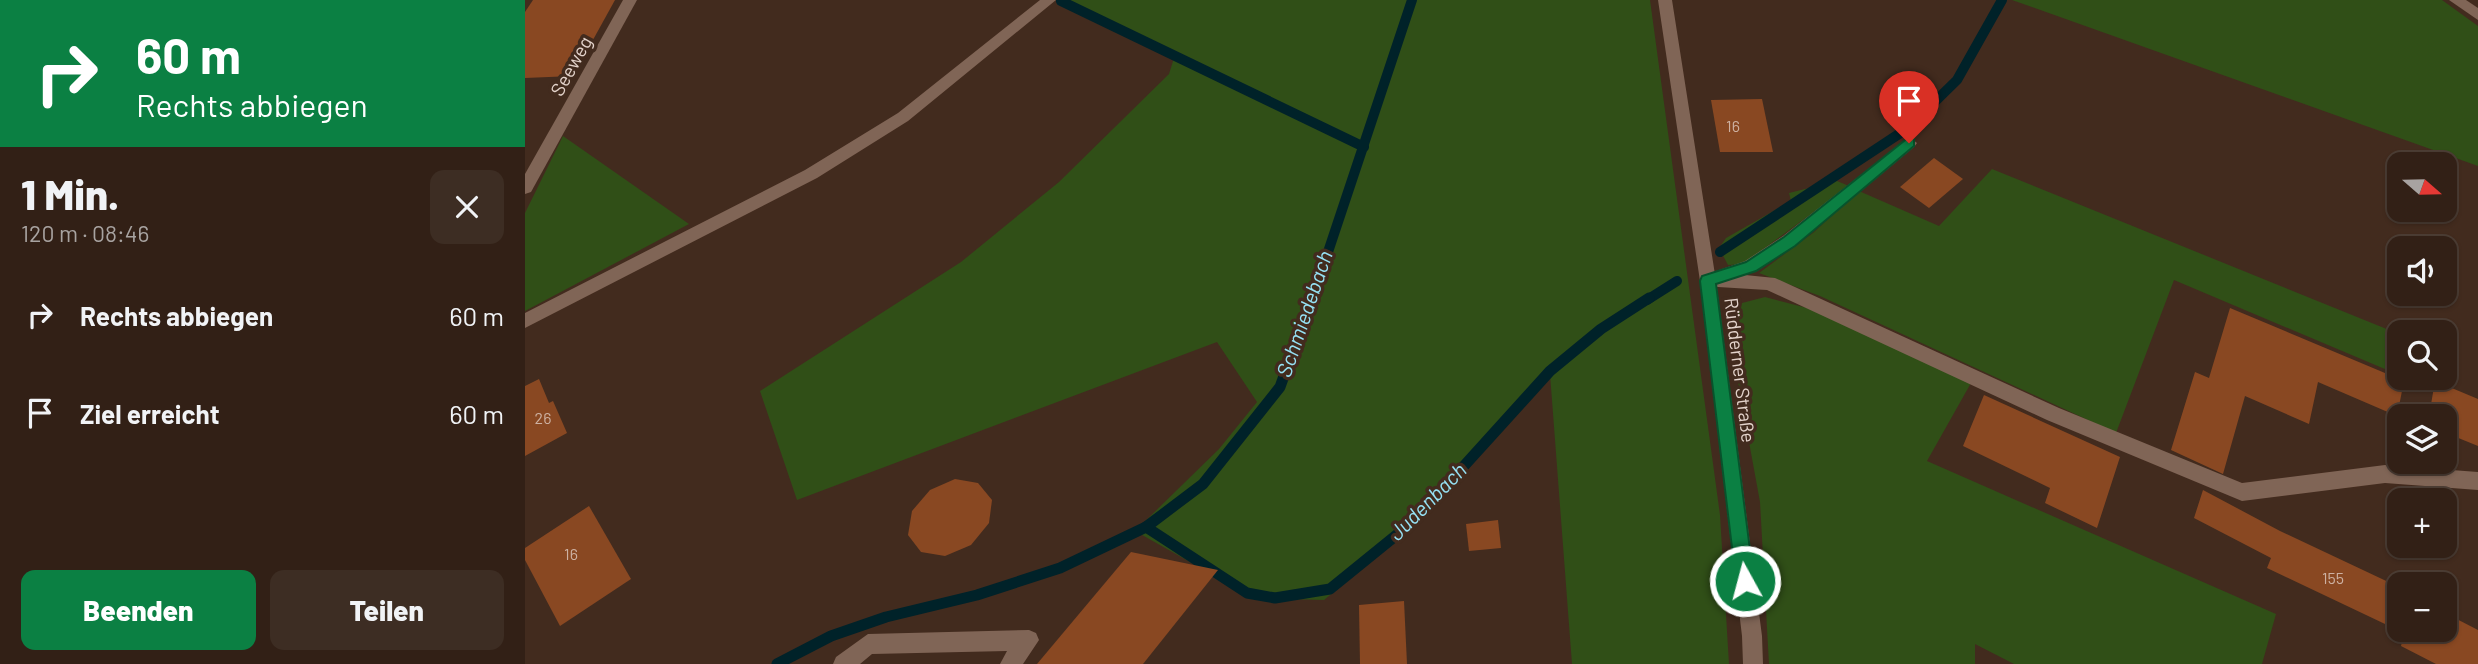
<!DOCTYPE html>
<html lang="de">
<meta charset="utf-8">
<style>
:root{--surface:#322016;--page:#3d2d23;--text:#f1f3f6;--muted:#a8a3a1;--line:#4d3e35;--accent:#0b8043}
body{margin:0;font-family:Barlow,sans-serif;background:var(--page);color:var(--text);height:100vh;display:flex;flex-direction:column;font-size:26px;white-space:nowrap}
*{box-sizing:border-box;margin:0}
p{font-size:23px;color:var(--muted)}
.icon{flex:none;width:38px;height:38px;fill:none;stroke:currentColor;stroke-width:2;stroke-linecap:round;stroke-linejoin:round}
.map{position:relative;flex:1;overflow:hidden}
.drawer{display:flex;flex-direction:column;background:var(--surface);width:525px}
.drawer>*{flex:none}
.top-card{background:#0b8043;color:#fff;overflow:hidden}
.needle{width:46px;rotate:110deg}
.controls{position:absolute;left:1862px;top:152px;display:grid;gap:14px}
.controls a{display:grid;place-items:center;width:70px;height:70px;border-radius:14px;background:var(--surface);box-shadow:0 2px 5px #0004,0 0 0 2px var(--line);font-size:35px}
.pin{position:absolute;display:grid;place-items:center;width:60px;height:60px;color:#fff;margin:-72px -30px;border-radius:50% 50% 50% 0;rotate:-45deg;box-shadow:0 0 7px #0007}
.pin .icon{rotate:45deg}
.me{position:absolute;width:77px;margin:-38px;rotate:353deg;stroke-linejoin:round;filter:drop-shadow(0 0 5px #0008)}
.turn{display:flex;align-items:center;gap:24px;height:147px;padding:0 21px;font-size:32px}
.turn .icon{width:91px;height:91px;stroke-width:2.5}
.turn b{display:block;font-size:49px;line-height:60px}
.round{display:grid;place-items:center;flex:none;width:74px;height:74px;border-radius:14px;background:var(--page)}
.head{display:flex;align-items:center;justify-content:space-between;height:119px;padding:0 21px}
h1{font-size:42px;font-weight:800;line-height:52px}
.button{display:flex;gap:14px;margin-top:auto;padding:14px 21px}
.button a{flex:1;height:80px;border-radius:14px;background:var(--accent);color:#fff;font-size:28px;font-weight:800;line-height:80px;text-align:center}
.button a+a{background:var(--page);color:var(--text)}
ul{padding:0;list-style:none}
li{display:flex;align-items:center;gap:21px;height:98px;padding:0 21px}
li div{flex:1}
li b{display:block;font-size:26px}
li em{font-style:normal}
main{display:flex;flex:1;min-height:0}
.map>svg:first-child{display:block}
.green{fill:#304f17}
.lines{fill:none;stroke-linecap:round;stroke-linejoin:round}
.stream-far1{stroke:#002229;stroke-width:10}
.stream{stroke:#002229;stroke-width:11}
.building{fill:#894822}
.lane{fill:#806556;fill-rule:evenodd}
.secondary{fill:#806556;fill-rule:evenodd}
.route{fill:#0b8043;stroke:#07532c;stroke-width:2}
.labels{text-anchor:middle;stroke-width:7;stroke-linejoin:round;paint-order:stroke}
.number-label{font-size:16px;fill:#cdb1a2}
.street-label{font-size:19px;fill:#e4d4cc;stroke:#422b1e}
.water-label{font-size:21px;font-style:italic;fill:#96e2f5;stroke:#422b1e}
</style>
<main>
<section class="drawer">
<div class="top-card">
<div class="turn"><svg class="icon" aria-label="right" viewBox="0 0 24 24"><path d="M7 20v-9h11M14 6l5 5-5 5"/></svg><div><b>60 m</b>Rechts abbiegen</div></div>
</div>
<div class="head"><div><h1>1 Min.</h1><p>120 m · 08:46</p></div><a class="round"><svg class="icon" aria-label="close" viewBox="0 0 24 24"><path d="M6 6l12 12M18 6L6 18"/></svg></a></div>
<ul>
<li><svg class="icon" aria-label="right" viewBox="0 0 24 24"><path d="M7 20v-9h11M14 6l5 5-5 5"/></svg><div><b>Rechts abbiegen</b></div><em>60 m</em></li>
<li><svg class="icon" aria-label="arrive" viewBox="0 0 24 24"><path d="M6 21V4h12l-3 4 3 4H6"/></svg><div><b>Ziel erreicht</b></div><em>60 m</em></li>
</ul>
<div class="button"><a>Beenden</a><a>Teilen</a></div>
</section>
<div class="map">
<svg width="1953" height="664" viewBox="0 0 1953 664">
<rect width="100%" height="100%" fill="#422b1e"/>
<!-- green -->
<g class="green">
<polygon points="532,0 1125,0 1195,515 1204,664 1047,664 1025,374 905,512 799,600 729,598 610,531 694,449 732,402 692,342 272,500 235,391 436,262 534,182 644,74 649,58"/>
<polygon points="1487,0 1917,0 1953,26 1953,166"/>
<polygon points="38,136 164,224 0,311 0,213"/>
<polygon points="1467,169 1874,334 1874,375 1649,280 1591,433 1295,296 1234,273 1288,233 1334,191 1414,226"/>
<polygon points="1312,181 1324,186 1218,264 1203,265 1194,248 1201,238 1266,201 1264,193"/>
<polygon points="1240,297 1290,310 1446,383 1402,461 1751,614 1737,664 1489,664 1450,644 1450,664 1244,664 1235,502 1211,371 1209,320 1217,303"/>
</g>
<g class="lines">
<!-- stream-far1 -->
<g class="stream-far1">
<polyline points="536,1 839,147"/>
<polyline points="1195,252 1383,128 1432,80 1477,0"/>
<polyline points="787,300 887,0"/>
<polyline points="1122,300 1152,281"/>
</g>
<!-- stream -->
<g class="stream">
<polyline points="621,527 722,593 750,598 805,589 890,520 1025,371 1076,329 1124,298"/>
<polyline points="252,664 306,636 361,617 452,595 535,568 621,527 678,484 755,387 787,298"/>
</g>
</g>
<!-- building -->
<g class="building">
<polygon points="8,0 90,0 48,76 0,78 0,12"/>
<polygon points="1237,99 1248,152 1195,152 1186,100"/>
<polygon points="1409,158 1438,179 1404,208 1375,187"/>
<polygon points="1705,308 1879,381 1872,416 1793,382 1784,424 1720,396 1698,474 1646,450 1670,372 1684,378"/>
<polygon points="14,379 24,403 28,401 42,433 0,456 0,386"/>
<polygon points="1910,381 1953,399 1953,446 1926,435 1926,438 1920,435 1920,416 1904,416"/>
<polygon points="1459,395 1595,457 1572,528 1520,503 1525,488 1438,446"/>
<polygon points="430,479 453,483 467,500 464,523 446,545 420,556 396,552 383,535 387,511 405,490"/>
<polygon points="1678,490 1755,531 1874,587 1874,630 1920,630 1920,613 1953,630 1953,664 1911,664 1876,646 1879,633 1742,568 1746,558 1669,518"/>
<polygon points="64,506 106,579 35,626 0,560 0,548"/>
<polygon points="973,520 976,548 944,551 941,524"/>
<polygon points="606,552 693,570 618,664 512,664"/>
<polygon points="879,601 882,664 835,664 834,605"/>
</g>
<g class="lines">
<!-- lane -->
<g class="lane">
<polygon points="98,0 112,0 6,192 0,194 0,174"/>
<polygon points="515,0 531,0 383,121 292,178 0,328 0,313 280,170 373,113"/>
<polygon points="1924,0 1941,0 1953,8 1953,20"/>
<polygon points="1384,137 1392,143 1389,147 1270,246 1232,271 1220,275 1250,278 1534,408 1717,483 1860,465 1953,472 1953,490 1860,483 1717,501 1522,420 1242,290 1177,286 1175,281 1177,276 1220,261 1258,236"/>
<polygon points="504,630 511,633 514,640 498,664 475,664 482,651 347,654 335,664 308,664 311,657 343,634"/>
</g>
<!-- secondary -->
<polygon class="secondary" points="1133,0 1147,0 1191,281 1237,636 1238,664 1218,664 1217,636 1175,281"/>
</g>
<!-- route -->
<polygon class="route" points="1384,137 1389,139 1389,146 1270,246 1231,271 1191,284 1229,581 1226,587 1220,590 1213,587 1211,581 1175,281 1177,276 1221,262 1259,237"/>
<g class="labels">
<!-- number labels -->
<g class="number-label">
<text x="1208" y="132">16</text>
<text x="18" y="424">26</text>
<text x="46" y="560">16</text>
<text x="1808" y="584">155</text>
</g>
<!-- street labels -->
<g class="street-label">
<text transform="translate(46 66) rotate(-61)" y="7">Seeweg</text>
<text transform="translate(1215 370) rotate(83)" y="7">Rüdderner Straße</text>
</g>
<!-- water labels -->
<g class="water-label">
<text transform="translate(780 314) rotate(-71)" y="7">Schmiedebach</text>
<text transform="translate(903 502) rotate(-45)" y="7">Judenbach</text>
</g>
</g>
</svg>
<div class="controls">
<a><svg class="needle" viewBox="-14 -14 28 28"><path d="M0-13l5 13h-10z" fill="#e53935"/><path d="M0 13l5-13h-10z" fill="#a8a3a1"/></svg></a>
<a><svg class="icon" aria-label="sound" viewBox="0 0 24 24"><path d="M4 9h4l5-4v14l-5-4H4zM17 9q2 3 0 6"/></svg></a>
<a><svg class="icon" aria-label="search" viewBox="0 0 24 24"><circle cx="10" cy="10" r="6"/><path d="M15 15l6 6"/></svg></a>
<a><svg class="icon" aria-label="layers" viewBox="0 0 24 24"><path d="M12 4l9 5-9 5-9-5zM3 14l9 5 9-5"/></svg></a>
<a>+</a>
<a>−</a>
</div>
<div class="pin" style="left:1384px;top:143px;background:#d93025"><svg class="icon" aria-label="arrive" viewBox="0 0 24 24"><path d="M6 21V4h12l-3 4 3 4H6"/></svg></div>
<svg class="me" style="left:1220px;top:581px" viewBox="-20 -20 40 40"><circle r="17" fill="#0b8043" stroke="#fff" stroke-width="3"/><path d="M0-11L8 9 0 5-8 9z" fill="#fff"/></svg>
</div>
</main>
